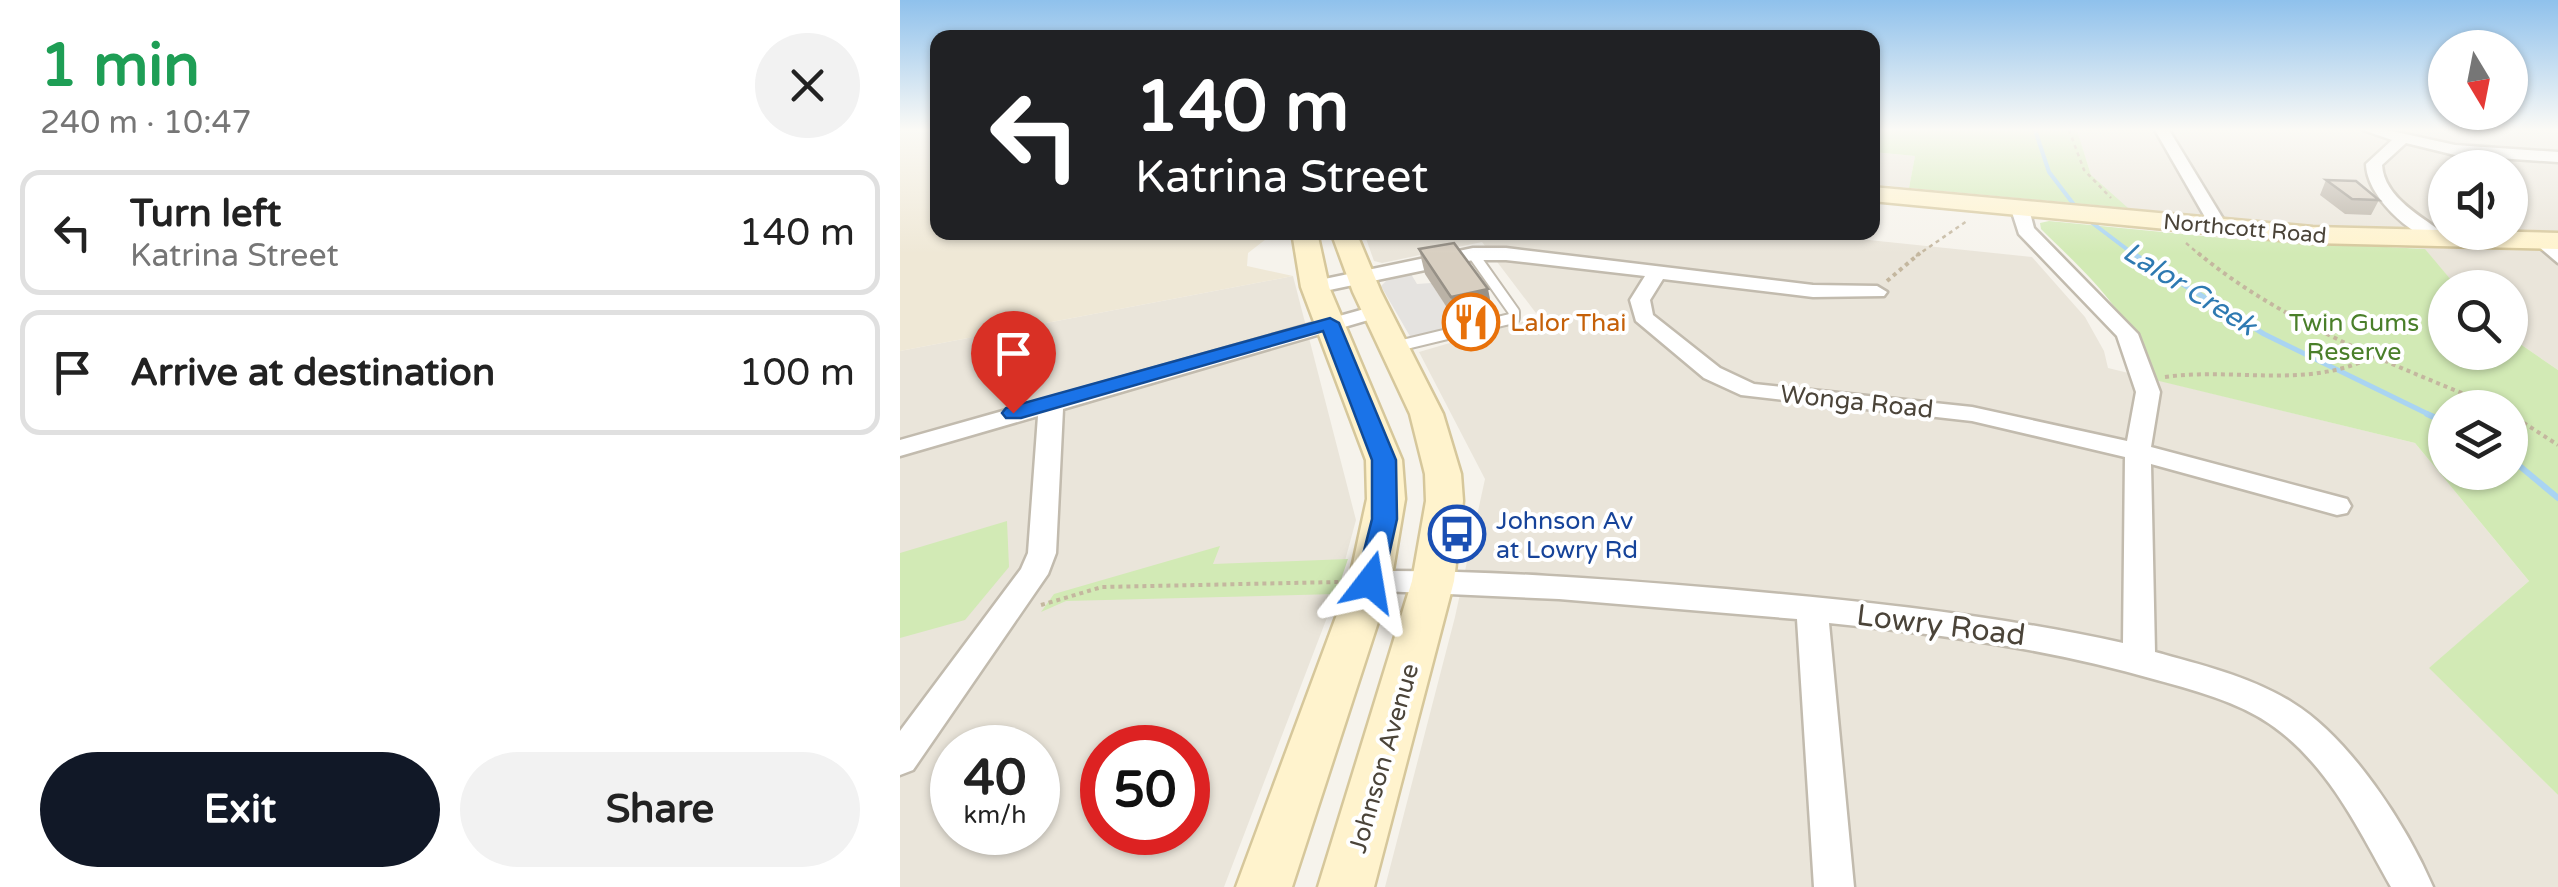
<!DOCTYPE html>
<meta charset="utf-8">
<style>
:root{--surface:#fff;--page:#f2f2f2;--text:#222;--muted:#767676;--line:#e0e0e0;--accent:#111827}
body{margin:0;font-family:"Varela Round",sans-serif;background:var(--page);color:var(--text);height:100vh;display:flex;flex-direction:column;font-size:38px;white-space:nowrap}
*{box-sizing:border-box;margin:0}
p{font-size:32px;color:var(--muted)}
.icon{flex:none;width:55px;height:55px;fill:none;stroke:currentColor;stroke-width:2;stroke-linecap:round;stroke-linejoin:round}
.map{position:relative;flex:1;overflow:hidden}
.panel{display:flex;flex-direction:column;background:var(--surface);width:900px}
.panel>*{flex:none}
.guide{position:absolute;left:30px;top:30px;width:950px;height:210px;border-radius:20px;box-shadow:0 2px 8px #0004;background:#202124;color:#fff;overflow:hidden}
.needle{width:65px;rotate:170deg}
.tools{position:absolute;left:1528px;top:30px;display:grid;gap:20px}
.tools a{display:grid;place-items:center;width:100px;height:100px;border-radius:50%;background:var(--surface);box-shadow:0 2px 8px #0004;font-size:50px}
.speed{position:absolute;left:30px;top:725px;display:flex;gap:20px;font-size:50px;font-weight:700;text-align:center}
.speed>*{display:grid;place-content:center;width:130px;height:130px;border-radius:50%;background:var(--surface);box-shadow:0 2px 8px #0004;line-height:1}
.speed small{font-size:25px;font-weight:400}
.speed .limit{border:15px solid #d22;background:#fff;color:#111}
.pin{position:absolute;display:grid;place-items:center;width:85px;height:85px;color:#fff;margin:-102px -42px;border-radius:50% 50% 50% 0;rotate:-45deg;box-shadow:0 0 10px #0007}
.pin .icon{rotate:45deg}
.me{position:absolute;width:110px;margin:-55px;rotate:14deg;stroke-linejoin:round;filter:drop-shadow(0 0 8px #0008)}
.turn{display:flex;align-items:center;gap:35px;height:210px;padding:0 40px;font-size:45px}
.turn .icon{width:130px;height:130px;stroke-width:2.5}
.turn b{display:block;font-size:70px;line-height:85px}
.round{display:grid;place-items:center;flex:none;width:105px;height:105px;border-radius:52px;background:var(--page)}
.overview{display:flex;align-items:center;justify-content:space-between;height:170px;padding:0 40px}
h1{font-size:60px;font-weight:800;line-height:75px;color:#1e9e55}
.cta{display:flex;gap:20px;margin-top:auto;padding:20px 40px}
.cta a{flex:1;height:115px;border-radius:60px;background:var(--accent);color:#fff;font-size:40px;font-weight:800;line-height:115px;text-align:center}
.cta a+a{background:var(--page);color:var(--text)}
ul{padding:0;list-style:none}
li{display:flex;align-items:center;gap:30px;height:125px;margin:0 20px 15px;padding:0 20px;border:5px solid var(--line);border-radius:20px}
li div{flex:1}
li b{display:block;font-size:38px}
li em{font-style:normal}
main{display:flex;flex:1;min-height:0}
.map>svg:first-child{display:block}
.residential{fill:#eae5da;fill-rule:evenodd}
.education{fill:#efe8d6}
.green{fill:#d2eab5;fill-rule:evenodd}
.parking{fill:#e5e3e0}
.lines{fill:none;stroke-linecap:round;stroke-linejoin:round}
.stream-far2{stroke:#a9d4f2;stroke-width:4}
.stream-far1{stroke:#a9d4f2;stroke-width:5}
.stream{stroke:#a9d4f2;stroke-width:6}
.lane-casing{stroke:#c2bbae;stroke-width:14}
.street-casing{stroke:#c2bbae;stroke-width:5}
.secondary-casing{stroke:#d6c79b;stroke-width:5}
.path-far1{stroke:#c4b79f;stroke-width:2.5;stroke-dasharray:4 4;stroke-linecap:butt}
.path{stroke:#c4b79f;stroke-width:4;stroke-dasharray:4 4;stroke-linecap:butt}
.lane{stroke:#fff;stroke-width:10}
.street{fill:#fff;fill-rule:evenodd}
.secondary{fill:#fff3cd;fill-rule:evenodd}
.wall{fill:#bab2a6}
.shaded-wall{fill:#979187}
.building{fill:#d8cfc1;stroke:#979187;stroke-width:2.5}
.route{fill:#1a73e8;stroke:#114b97;stroke-width:2.5}
.labels{text-anchor:middle;stroke-width:8;stroke-linejoin:round;paint-order:stroke}
.far-street-label{font-size:22px;fill:#4b4439;stroke:#fff}
.food-label{font-size:25px;fill:#c56008;stroke:#fff;text-anchor:start}
.park-label{font-size:25px;fill:#4a7f2a;stroke:#fff}
.street-label{font-size:25px;fill:#4b4439;stroke:#fff}
.transit-label{font-size:25px;fill:#164399;stroke:#fff;text-anchor:start}
.water-label{font-size:28px;font-style:italic;fill:#2e7ab2;stroke:#fff}
.near-street-label{font-size:30px;fill:#4b4439;stroke:#fff}
</style>
<main>
<section class="panel">
<div class="overview"><div><h1>1 min</h1><p>240 m · 10:47</p></div><a class="round"><svg class="icon" aria-label="close" viewBox="0 0 24 24"><path d="M6 6l12 12M18 6L6 18"/></svg></a></div>
<ul>
<li><svg class="icon" aria-label="left" viewBox="0 0 24 24"><path d="M17 20v-9H6M10 6l-5 5 5 5"/></svg><div><b>Turn left</b><p>Katrina Street</p></div><em>140 m</em></li>
<li><svg class="icon" aria-label="arrive" viewBox="0 0 24 24"><path d="M6 21V4h12l-3 4 3 4H6"/></svg><div><b>Arrive at destination</b></div><em>100 m</em></li>
</ul>
<div class="cta"><a>Exit</a><a>Share</a></div>
</section>
<div class="map">
<svg width="1658" height="887" viewBox="0 0 1658 887">
<rect width="100%" height="100%" fill="#f6f3ec"/>
<!-- residential -->
<g class="residential">
<path d="M1177 130H1658V370L1610 337V288L1557 287 1524 249 1248 230 1191 175ZM1545 168H1610V232H1545Z"/>
<polygon points="972,152 1015,156 1009,188 973,184"/>
<polygon points="892,232 1132,257 1185,317 1204,351 1208,368 1515,443 1629,581 1530,668 1658,795 1658,887 485,887 555,617 585,479 519,352 639,317 582,242 482,263 474,261 464,233"/>
<path d="M393 276 456 520 436 594 324 887H0V351ZM52 748H138V832H52ZM202 748H288V832H202Z"/>
</g>
<!-- education -->
<polygon class="education" points="0,130 37,130 38,232 374,233 348,253 347,266 393,276 0,351"/>
<!-- green -->
<g class="green">
<polygon points="972,130 1177,130 1191,175 1228,208 1009,188 1015,156 973,152"/>
<path d="M1149 221 1334 239 1525 249 1557 287 1545 288V352H1610V337L1658 370V795L1529 668 1629 581 1515 443 1255 380C1226 309 1195 282 1141 229L1140 223ZM1545 408H1610V472H1545Z"/>
<polygon points="107,521 109,567 65,620 0,638 0,553"/>
<polygon points="320,546 313,564 448,559 436,594 166,601 141,612 154,594"/>
</g>
<!-- parking -->
<polygon class="parking" points="511,274 517,284 531,283 554,318 541,321 545,330 511,338 481,286 486,281"/>
<g class="lines">
<!-- stream-far2 -->
<g class="stream-far2">
<polyline points="1135,130 1149,172 1178,210"/>
<polyline points="1187,219 1236,256"/>
</g>
<!-- stream-far1 -->
<polyline class="stream-far1" points="1232,253 1364,334 1532,416"/>
<!-- stream -->
<g class="stream">
<polyline points="1527,414 1545,422"/>
<polyline points="1610,458 1658,498"/>
</g>
<!-- lane casing -->
<g class="lane-casing">
<polyline id="lane" points="494,347 614,318 614,312 573,254"/>
</g>
<!-- street casing -->
<g class="street-casing">
<g id="street">
<polygon points="1255,130 1269,130 1328,227 1325,231 1313,231"/>
<path d="M1463 130H1487L1555 145 1658 152V162L1555 155 1506 143 1482 165C1484 198 1523 217 1546 235L1549 239 1540 244C1510 235 1467 197 1466 164L1492 140Z"/>
<path d="M1120 204 1129 209 1134 228 1238 334 1260 392 1251 447 1447 499 1451 506 1447 513 1437 515 1251 464 1255 652C1302 665 1352 677 1393 703 1450 738 1507 826 1533 887H1491C1460 832 1432 773 1382 733 1347 704 1300 692 1257 680 1150 649 1040 634 929 623L954 887H914L897 619 659 599 460 590 455 582 460 574 470 571C589 570 707 579 826 589 959 601 1092 614 1223 643L1225 457 1072 421 841 395 804 378 736 321 730 300 745 276 606 260H573L415 293 405 287 415 281 573 248H606L913 285 977 286 987 292 984 296 913 297 763 279 750 300 753 315 820 368 854 384 1072 407 1227 441 1236 392 1217 336 1119 234 1111 209Z"/>
<polygon points="1641,236 1658,247 1658,263 1632,241"/>
<polygon points="475,306 485,312 482,316 163,409 156,553 148,574 13,770 0,775 0,731 121,569 128,553 138,416 0,456 0,440"/>
</g>
</g>
<!-- secondary casing -->
<g class="secondary-casing">
<g id="secondary">
<polygon points="972,187 1413,227 1658,233 1658,249 1413,243 972,201"/>
<polygon points="392,232 417,232 429,287 502,460 505,499 491,582 392,887 336,887 449,582 467,499 466,460 401,287"/>
<polygon points="431,232 456,232 481,292 543,414 561,474 563,501 554,581 474,887 418,887 512,581 526,501 525,474 510,414 453,292"/>
</g>
</g>
<!-- path-far1 -->
<g class="path-far1">
<polyline points="1169,130 1184,170 1211,198"/>
<polyline points="1286,243 1301,256"/>
<polyline points="1016,256 1067,221"/>
</g>
<!-- path -->
<g class="path">
<path d="M1298 253C1385 325 1495 365 1598 408"/>
<polyline points="987,281 1020,253"/>
<path d="M1265 377C1336 367 1409 390 1474 356"/>
<polyline points="1610,414 1658,445"/>
<polyline points="141,605 202,587 439,582"/>
</g>
<!-- lane -->
<use href="#lane" class="lane"/>
<!-- street -->
<use href="#street" class="street"/>
<!-- secondary -->
<use href="#secondary" class="secondary"/>
</g>
<!-- wall -->
<g class="wall">
<polygon points="1426,180 1479,200 1471,215 1445,214 1420,195"/>
<polygon points="519,249 593,314 557,323 525,274"/>
</g>
<!-- shaded-wall -->
<polygon class="shaded-wall" points="588,289 593,314 557,323 551,297"/>
<!-- building -->
<g class="building">
<polygon points="1426,180 1456,181 1479,200 1452,199"/>
<polygon points="554,243 588,289 551,297 519,249"/>
</g>
<!-- sky -->
<linearGradient id="sky" x2="0" y2="1"><stop stop-color="#8fc1ec"/><stop offset="0.51" stop-color="#fbfaf6"/><stop offset="1" stop-color="#fbfaf6" stop-opacity="0"/></linearGradient>
<rect width="1658" height="254" fill="url(#sky)"/>
<!-- route -->
<polygon class="route" points="430,318 439,323 496,460 497,519 483,582 479,589 470,592 460,589 456,582 472,519 472,460 423,331 121,418 106,418 102,413 106,408"/>
<!-- icons -->
<defs>
<g id="restaurant-ring" transform="scale(2.875)"><circle r="9.5" fill="#fff" stroke="#e8710a" stroke-width="1.5"/><path d="M-5-6h1v4h1v-4h1v4h1v-4h1v5L-1.5 .5V6h-2V.5L-5-1ZM5-6V6H3V1.5H1.5Q1.5-4 5-6Z" fill="#e8710a"/></g>
<g id="bus-ring" transform="scale(2.875)"><circle r="9.5" fill="#fff" stroke="#1a4fb4" stroke-width="1.5"/><path d="M-5-6H5V4H4V6H2V4H-2V6H-4V4H-5ZM-3.5-4V0h7V-4ZM-3.5 1.2v1.5H-2V1.2ZM2 1.2v1.5H3.5V1.2Z" fill="#1a4fb4"/></g>
</defs>
<g fill-rule="evenodd">
<use href="#restaurant-ring" x="571" y="322"/>
<use href="#bus-ring" x="557" y="534"/>
</g>
<g class="labels">
<!-- far-street labels -->
<g class="far-street-label">
<text transform="translate(1345 228) rotate(5)" y="8">Northcott Road</text>
</g>
<!-- food labels -->
<g class="food-label">
<text x="610" y="331">Lalor Thai</text>
</g>
<!-- park labels -->
<g class="park-label">
<text x="1454" y="331">Twin Gums<tspan x="1454" dy="29">Reserve</tspan></text>
</g>
<!-- street labels -->
<g class="street-label">
<text transform="translate(957 401) rotate(6)" y="9">Wonga Road</text>
<text transform="translate(483 758) rotate(-74)" y="9">Johnson Avenue</text>
</g>
<!-- transit labels -->
<g class="transit-label">
<text x="596" y="529">Johnson Av<tspan x="596" dy="29">at Lowry Rd</tspan></text>
</g>
<!-- water labels -->
<g class="water-label">
<text transform="translate(1290 288) rotate(32)" y="10">Lalor Creek</text>
</g>
<!-- near-street labels -->
<g class="near-street-label">
<text transform="translate(1041 625) rotate(7)" y="10">Lowry Road</text>
</g>
</g>
</svg>
<div class="tools">
<a><svg class="needle" viewBox="-14 -14 28 28"><path d="M0-13l5 13h-10z" fill="#e53935"/><path d="M0 13l5-13h-10z" fill="#767676"/></svg></a>
<a><svg class="icon" aria-label="sound" viewBox="0 0 24 24"><path d="M4 9h4l5-4v14l-5-4H4zM17 9q2 3 0 6"/></svg></a>
<a><svg class="icon" aria-label="search" viewBox="0 0 24 24"><circle cx="10" cy="10" r="6"/><path d="M15 15l6 6"/></svg></a>
<a><svg class="icon" aria-label="layers" viewBox="0 0 24 24"><path d="M12 4l9 5-9 5-9-5zM3 14l9 5 9-5"/></svg></a>
</div>
<div class="speed"><div>40<small>km/h</small></div><div class="limit">50</div></div>
<div class="pin" style="left:113px;top:413px;background:#d93025"><svg class="icon" aria-label="arrive" viewBox="0 0 24 24"><path d="M6 21V4h12l-3 4 3 4H6"/></svg></div>
<svg class="me" style="left:470px;top:582px" viewBox="-20 -20 40 40"><path d="M0-17L14 15 0 8-14 15z" fill="#1a73e8" stroke="#fff" stroke-width="4"/></svg>
<div class="guide">
<div class="turn"><svg class="icon" aria-label="left" viewBox="0 0 24 24"><path d="M17 20v-9H6M10 6l-5 5 5 5"/></svg><div><b>140 m</b>Katrina Street</div></div>
</div>
</div>
</main>
